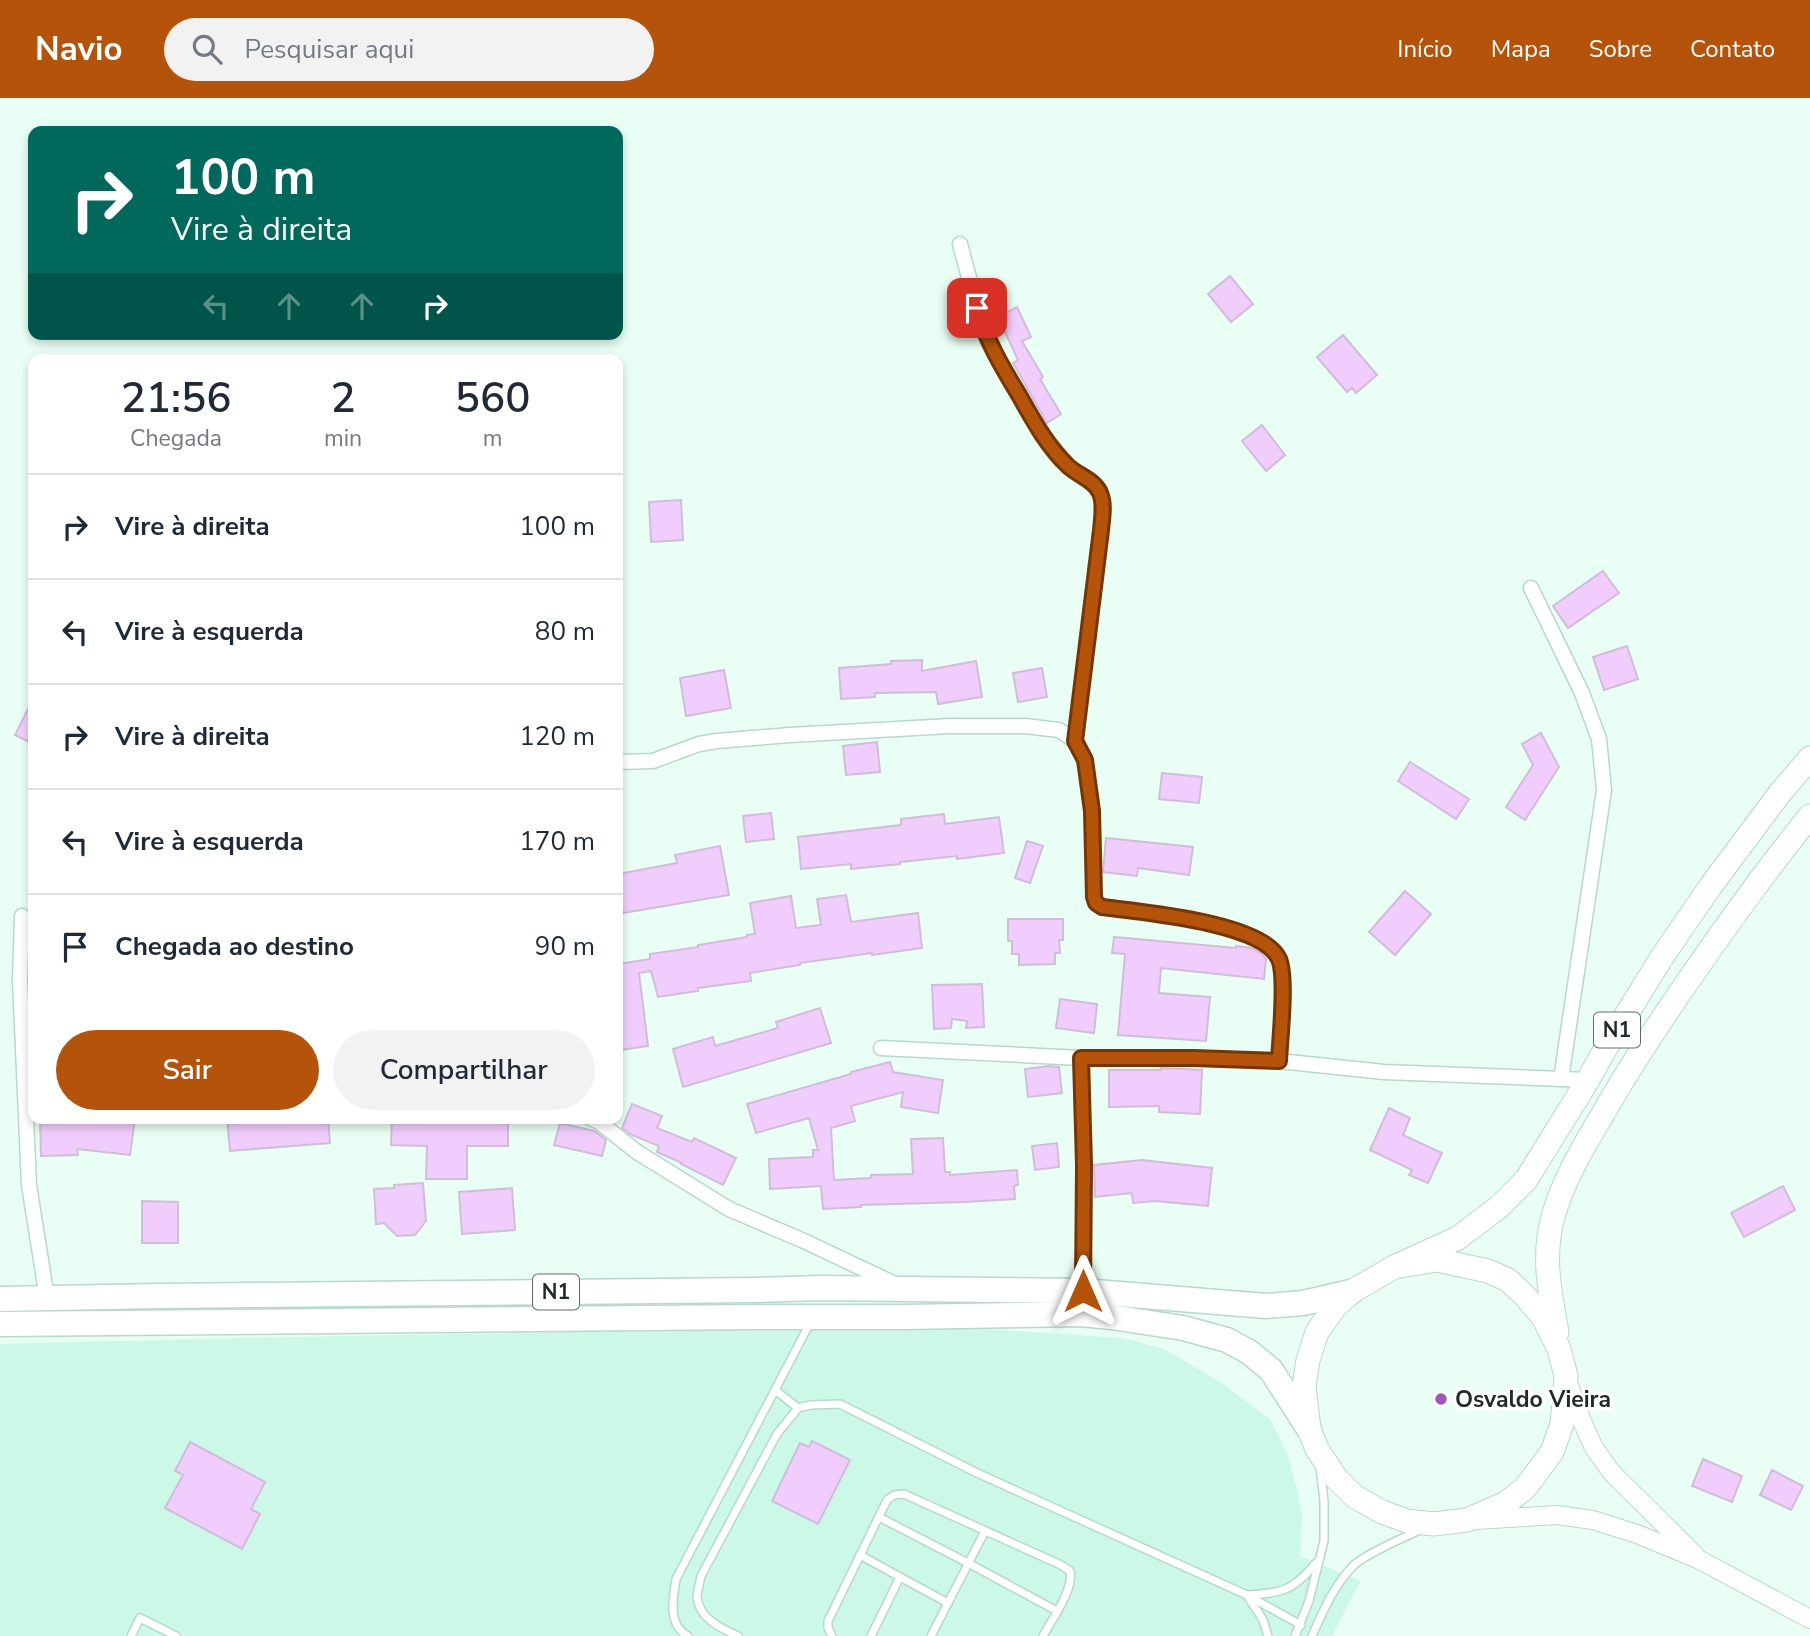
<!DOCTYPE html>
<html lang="pt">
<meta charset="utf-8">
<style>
:root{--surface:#fff;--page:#f2f2f3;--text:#1f2937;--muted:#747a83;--line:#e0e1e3;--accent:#b45309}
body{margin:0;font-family:"Nunito Sans",sans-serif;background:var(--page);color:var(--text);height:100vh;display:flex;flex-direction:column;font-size:26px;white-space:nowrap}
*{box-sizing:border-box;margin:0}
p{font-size:23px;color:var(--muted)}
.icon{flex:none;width:38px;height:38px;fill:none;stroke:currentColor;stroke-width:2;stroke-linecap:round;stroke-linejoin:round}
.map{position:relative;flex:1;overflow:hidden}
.drawer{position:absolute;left:28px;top:256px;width:595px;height:770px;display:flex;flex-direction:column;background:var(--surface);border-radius:14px;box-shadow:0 4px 10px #0003}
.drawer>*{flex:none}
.top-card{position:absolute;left:28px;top:28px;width:595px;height:214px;border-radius:14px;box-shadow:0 4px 10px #0003;background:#00695c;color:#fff;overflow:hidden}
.pin{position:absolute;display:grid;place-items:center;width:60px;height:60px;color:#fff;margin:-30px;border-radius:14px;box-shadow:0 4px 10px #0006}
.me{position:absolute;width:77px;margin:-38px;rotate:0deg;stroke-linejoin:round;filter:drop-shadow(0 0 5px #0008)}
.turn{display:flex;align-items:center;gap:24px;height:147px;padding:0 28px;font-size:32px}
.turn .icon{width:91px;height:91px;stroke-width:2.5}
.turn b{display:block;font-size:49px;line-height:60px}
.lanes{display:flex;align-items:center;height:66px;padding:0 28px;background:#0003;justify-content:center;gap:35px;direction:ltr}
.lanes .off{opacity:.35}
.eta{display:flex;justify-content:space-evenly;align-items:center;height:119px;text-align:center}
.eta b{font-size:42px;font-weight:600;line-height:49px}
.cta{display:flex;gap:14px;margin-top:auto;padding:14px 28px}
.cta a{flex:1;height:80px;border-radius:42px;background:var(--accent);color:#fff;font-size:28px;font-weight:600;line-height:80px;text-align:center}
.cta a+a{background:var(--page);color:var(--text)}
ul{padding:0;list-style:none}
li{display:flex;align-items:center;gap:21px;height:105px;padding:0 28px;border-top:2px solid var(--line)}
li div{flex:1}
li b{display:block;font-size:26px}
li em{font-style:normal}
header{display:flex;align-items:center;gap:42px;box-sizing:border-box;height:98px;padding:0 35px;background:var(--accent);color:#fff}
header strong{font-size:33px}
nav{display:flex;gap:38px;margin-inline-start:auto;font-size:24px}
.search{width:490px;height:63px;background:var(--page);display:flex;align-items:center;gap:18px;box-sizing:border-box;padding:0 24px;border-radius:38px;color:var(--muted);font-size:26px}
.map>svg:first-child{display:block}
.built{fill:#cbf8e7}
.building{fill:#f1cdfe;stroke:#d0bdd7;stroke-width:2}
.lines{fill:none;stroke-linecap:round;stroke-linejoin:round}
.service-casing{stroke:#b6d9cb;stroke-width:10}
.minor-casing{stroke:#b6d9cb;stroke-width:17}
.tertiary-casing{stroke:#b6d9cb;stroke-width:20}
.primary-casing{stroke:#b6d9cb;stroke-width:25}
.trunk-casing{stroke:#b6d9cb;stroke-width:27}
.service{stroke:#fff;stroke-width:7}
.minor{stroke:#fff;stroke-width:14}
.tertiary{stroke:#fff;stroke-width:18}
.primary{stroke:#fff;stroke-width:23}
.trunk{stroke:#fff;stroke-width:24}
.route-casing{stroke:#753606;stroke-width:18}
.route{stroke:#b45309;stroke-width:12}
.poi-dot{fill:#a552c1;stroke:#fff;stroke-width:2.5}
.labels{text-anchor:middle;stroke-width:7;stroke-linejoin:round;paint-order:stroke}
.shield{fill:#fff;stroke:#626b67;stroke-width:2}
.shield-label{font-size:21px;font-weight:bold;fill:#1e2b26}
.poi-label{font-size:23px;font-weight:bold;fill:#1e2b26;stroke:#fff;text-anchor:start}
</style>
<header>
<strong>Navio</strong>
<div class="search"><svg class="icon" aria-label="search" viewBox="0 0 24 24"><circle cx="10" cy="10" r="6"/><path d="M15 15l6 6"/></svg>Pesquisar aqui</div>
<nav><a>Início</a><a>Mapa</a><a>Sobre</a><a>Contato</a></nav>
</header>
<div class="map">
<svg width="1810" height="1538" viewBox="0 0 1810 1538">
<rect width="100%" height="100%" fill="#e9fef5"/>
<!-- built -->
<polygon class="built" points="972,1230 1123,1240 1164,1251 1223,1286 1270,1321 1287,1354 1297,1392 1302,1418 1300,1458 1361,1483 1348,1506 1332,1538 0,1538 0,1246 284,1239 755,1231"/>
<!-- building -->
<g class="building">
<polygon points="1230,178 1253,206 1231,224 1208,196"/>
<polygon points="1017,209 1031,239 1022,243 1043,279 1040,281 1061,316 1047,325 1013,265 1018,262 998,219"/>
<polygon points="1343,237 1377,277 1356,295 1352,290 1347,294 1317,259"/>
<polygon points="1262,327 1285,357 1266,373 1242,343"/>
<polygon points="681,402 683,442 651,444 649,404"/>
<polygon points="1603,473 1619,495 1568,530 1553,508"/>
<polygon points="1627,548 1638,581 1604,592 1593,559"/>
<polygon points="922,562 922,573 976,563 982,599 938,606 936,594 875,595 875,599 841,601 839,570 891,566 891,563"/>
<polygon points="1042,570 1047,599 1018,604 1013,575"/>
<polygon points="724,572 731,610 686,618 680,580"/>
<polygon points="33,601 33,646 15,637"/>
<polygon points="1541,635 1559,669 1525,722 1506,709 1533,667 1522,646"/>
<polygon points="877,644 880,674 846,677 843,648"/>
<polygon points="1410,664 1469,701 1456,721 1398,683"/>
<polygon points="1162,675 1202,679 1199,705 1159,701"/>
<polygon points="771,715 774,741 746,744 743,718"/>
<polygon points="944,716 945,726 999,719 1004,755 957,761 957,758 900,764 900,766 851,771 851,766 801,771 798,739 901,727 901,721"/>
<polygon points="1106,740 1193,749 1189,777 1138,770 1137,778 1103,774"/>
<polygon points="1027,743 1043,748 1030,785 1015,780"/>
<polygon points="720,748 729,797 623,815 618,785 618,776 677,765 675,757"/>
<polygon points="1405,793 1431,816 1395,857 1369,834"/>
<polygon points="846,797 851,824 918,815 922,850 872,857 872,855 800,865 800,867 750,875 751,883 698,890 698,893 658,899 651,873 639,875 648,948 620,952 618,935 618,866 650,861 650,856 698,849 698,847 747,839 747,837 755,836 750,805 791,798 796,830 821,827 817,801"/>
<polygon points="1008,821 1063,821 1063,842 1059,842 1060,855 1055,855 1055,866 1019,867 1019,856 1012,856 1012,843 1008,843"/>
<polygon points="1114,839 1236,850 1236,848 1252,850 1262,856 1266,861 1264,881 1161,870 1159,895 1210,899 1206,943 1118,937 1125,856 1112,855"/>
<polygon points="982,886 984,929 966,930 967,923 952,921 951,930 934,931 932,887"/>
<polygon points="1060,901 1097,906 1094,935 1056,930"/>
<polygon points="820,910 831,945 683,989 673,951 713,939 715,948 778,930 776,924"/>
<polygon points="890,964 893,974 943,982 938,1015 901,1009 903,994 851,1008 855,1023 831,1030 834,1082 871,1080 871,1077 913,1076 911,1041 943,1040 945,1074 950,1074 950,1077 1017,1072 1018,1087 1014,1088 1015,1101 965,1104 861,1107 861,1109 823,1111 821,1088 770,1091 769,1061 813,1059 813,1052 818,1052 809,1020 756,1035 747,1006 851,976 851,974"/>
<polygon points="1049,968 1059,969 1062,995 1028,999 1025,971"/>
<polygon points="1161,970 1202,972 1200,1016 1159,1014 1159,1008 1109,1009 1109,972 1161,972"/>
<polygon points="632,1006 662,1018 657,1030 692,1044 694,1040 736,1060 723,1087 681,1066 682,1065 657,1054 659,1048 630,1036 622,1030"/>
<polygon points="1389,1010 1410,1020 1403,1037 1442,1055 1428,1085 1409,1077 1412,1072 1370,1052"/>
<polygon points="40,1020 135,1020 130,1057 77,1051 78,1057 41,1058"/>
<polygon points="227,1020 328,1020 330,1045 230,1053"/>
<polygon points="392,1020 508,1020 508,1048 467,1048 467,1081 426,1081 427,1048 391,1047"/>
<polygon points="560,1025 594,1033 606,1042 602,1058 554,1047"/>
<polygon points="1057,1045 1059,1069 1035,1072 1032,1048"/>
<polygon points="1142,1062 1212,1070 1208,1108 1155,1103 1133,1105 1132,1095 1095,1099 1094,1067"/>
<polygon points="423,1085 426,1123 415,1137 397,1138 384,1125 376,1126 374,1091 394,1090 394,1087"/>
<polygon points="1783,1088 1795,1112 1744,1139 1731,1115"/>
<polygon points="512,1090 515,1132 462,1136 459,1094"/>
<polygon points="142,1103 178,1104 178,1145 142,1145"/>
<polygon points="812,1343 850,1362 818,1426 772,1403 800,1345 809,1349"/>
<polygon points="190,1344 265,1384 251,1411 260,1416 242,1451 165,1410 183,1377 175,1373"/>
<polygon points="1703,1361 1742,1378 1732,1404 1692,1388"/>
<polygon points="1772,1372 1803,1388 1791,1412 1760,1397"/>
</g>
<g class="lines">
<!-- service casing -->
<g class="service-casing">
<g id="service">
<polyline points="775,1292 798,1310"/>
<polyline points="879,1419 968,1465 1057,1513"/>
<polyline points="860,1457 900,1479 871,1538"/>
<polyline points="900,1479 948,1505"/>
<polyline points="131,1538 140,1520 176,1538"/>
<path d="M688 1538C667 1527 673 1500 676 1481L810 1225"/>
<path d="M738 1538C721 1530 700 1521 697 1500 697 1494 700 1484 701 1478L777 1336 798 1310 810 1307 840 1306 977 1375 1247 1497 1301 1527"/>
<path d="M832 1538 828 1530V1523L887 1402 894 1397 904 1396 1061 1467 1070 1473C1074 1492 1052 1521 1043 1538"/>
<polyline points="931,1538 985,1433"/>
<path d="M1268 1538 1263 1522 1247 1497C1282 1495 1293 1493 1316 1465"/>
<polyline points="1295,1538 1309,1503 1324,1443 1324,1403 1320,1369"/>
<path d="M1312 1538C1323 1513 1334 1487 1354 1467 1367 1455 1405 1439 1422 1431"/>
</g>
</g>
<!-- minor casing -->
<g class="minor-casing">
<g id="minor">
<polyline points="960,146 983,232 995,257 1044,339 1068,368 1091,384 1100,393 1102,406 1101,432 1075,643"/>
<polyline points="1531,490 1582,595 1599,641 1604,692 1561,981"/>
<path d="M618 664 653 663 699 646 717 643 790 637 950 628H1025L1059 632 1075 643 1085 662 1092 713 1094 799 1096 805 1102 809C1139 814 1263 824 1279 861 1287 880 1280 940 1279 963"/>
<polyline points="22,818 20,882 29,1087 47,1200"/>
<polyline points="881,950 1081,960 1194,960 1279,963 1384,974 1588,982"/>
<polyline points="1081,960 1084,1067 1083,1193"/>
<polyline points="590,1020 599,1024 637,1054 729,1111 804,1143 895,1186"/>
</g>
</g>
<!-- tertiary casing -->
<g class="tertiary-casing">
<g id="tertiary">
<polyline points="1567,1282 1581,1321 1594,1350 1612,1375 1695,1457"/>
<polyline points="1475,1422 1557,1417 1593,1422 1637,1436 1700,1462 1810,1521"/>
</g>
</g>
<!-- primary casing -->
<g class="primary-casing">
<g id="primary">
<polyline points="1394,1169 1437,1162 1488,1173 1508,1182 1525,1198 1543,1219 1559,1251 1566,1278 1562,1326 1552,1354 1525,1390 1506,1405 1467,1422 1434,1426 1407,1423 1382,1414 1354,1398 1336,1380 1317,1351 1309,1331 1304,1289 1308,1262 1317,1234 1335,1209 1351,1194 1394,1169 1458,1140 1499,1109 1526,1082 1588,982 1607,948 1662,859 1710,789 1780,695 1810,660"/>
<path d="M1557 1234C1550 1196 1542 1157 1553 1119 1563 1082 1585 1046 1604 1014 1626 975 1650 939 1675 902 1718 839 1762 777 1810 718"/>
</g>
</g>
<!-- trunk casing -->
<g class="trunk-casing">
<g id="trunk">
<polyline points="0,1201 161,1198 756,1192 819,1190 1083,1193 1266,1208 1303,1205 1351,1194"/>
<polyline points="0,1226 755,1219 904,1219 1081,1216 1111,1219 1183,1230 1227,1242 1249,1254 1271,1272 1309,1331"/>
</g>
</g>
<!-- service -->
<use href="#service" class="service"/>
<!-- minor -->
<use href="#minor" class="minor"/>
<!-- tertiary -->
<use href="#tertiary" class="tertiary"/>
<!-- primary -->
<use href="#primary" class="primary"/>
<!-- trunk -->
<use href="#trunk" class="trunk"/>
</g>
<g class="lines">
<!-- route casing -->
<g class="route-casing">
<path id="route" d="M977 210C986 242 1002 269 1019 297 1033 322 1047 348 1068 368 1077 377 1095 382 1100 395 1105 406 1102 421 1101 432L1075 643 1085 662 1092 713 1094 799 1096 805 1102 809C1139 814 1263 824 1279 861 1287 880 1280 940 1279 963L1194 960H1081L1084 1067 1083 1193"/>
</g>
<!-- route -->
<use href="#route" class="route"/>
</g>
<!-- markers -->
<circle class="poi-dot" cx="1441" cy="1301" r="7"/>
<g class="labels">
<!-- shield labels -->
<g class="shield">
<rect x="1594" y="914.5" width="46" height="35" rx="5"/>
<rect x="533" y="1176.5" width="46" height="35" rx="5"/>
</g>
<g class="shield-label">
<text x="1617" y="939">N1</text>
<text x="556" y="1201">N1</text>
</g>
<!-- poi labels -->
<g class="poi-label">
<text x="1455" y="1309">Osvaldo Vieira</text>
</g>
</g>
</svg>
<div class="pin" style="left:977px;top:210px;background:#d93025"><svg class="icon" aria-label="arrive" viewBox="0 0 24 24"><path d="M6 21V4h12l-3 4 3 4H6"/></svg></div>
<svg class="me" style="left:1083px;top:1193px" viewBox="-20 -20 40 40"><path d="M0-17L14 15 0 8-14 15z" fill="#b45309" stroke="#fff" stroke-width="4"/></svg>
<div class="top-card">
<div class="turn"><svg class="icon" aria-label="right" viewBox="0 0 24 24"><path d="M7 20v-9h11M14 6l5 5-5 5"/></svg><div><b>100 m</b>Vire à direita</div></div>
<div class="lanes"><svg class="icon off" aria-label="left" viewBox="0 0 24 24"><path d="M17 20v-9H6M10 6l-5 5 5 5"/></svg><svg class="icon off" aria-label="ahead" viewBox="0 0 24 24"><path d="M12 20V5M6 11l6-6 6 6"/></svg><svg class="icon off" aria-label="ahead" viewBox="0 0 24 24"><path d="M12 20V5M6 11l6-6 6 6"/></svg><svg class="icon" aria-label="right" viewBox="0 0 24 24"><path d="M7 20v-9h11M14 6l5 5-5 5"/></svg></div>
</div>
<section class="drawer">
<div class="eta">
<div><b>21:56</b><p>Chegada</p></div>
<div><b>2</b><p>min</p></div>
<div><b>560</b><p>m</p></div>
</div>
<ul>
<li><svg class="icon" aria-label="right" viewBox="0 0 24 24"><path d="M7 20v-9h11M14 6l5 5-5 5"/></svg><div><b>Vire à direita</b></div><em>100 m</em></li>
<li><svg class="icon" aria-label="left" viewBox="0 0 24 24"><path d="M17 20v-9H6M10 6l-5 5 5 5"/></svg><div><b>Vire à esquerda</b></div><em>80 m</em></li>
<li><svg class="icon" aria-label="right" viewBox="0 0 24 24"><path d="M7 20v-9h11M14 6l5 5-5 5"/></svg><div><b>Vire à direita</b></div><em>120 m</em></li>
<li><svg class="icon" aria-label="left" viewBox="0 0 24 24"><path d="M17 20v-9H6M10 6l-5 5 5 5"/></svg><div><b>Vire à esquerda</b></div><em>170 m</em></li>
<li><svg class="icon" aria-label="arrive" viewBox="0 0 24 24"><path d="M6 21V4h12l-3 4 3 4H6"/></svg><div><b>Chegada ao destino</b></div><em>90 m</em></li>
</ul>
<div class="cta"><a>Sair</a><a>Compartilhar</a></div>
</section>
</div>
